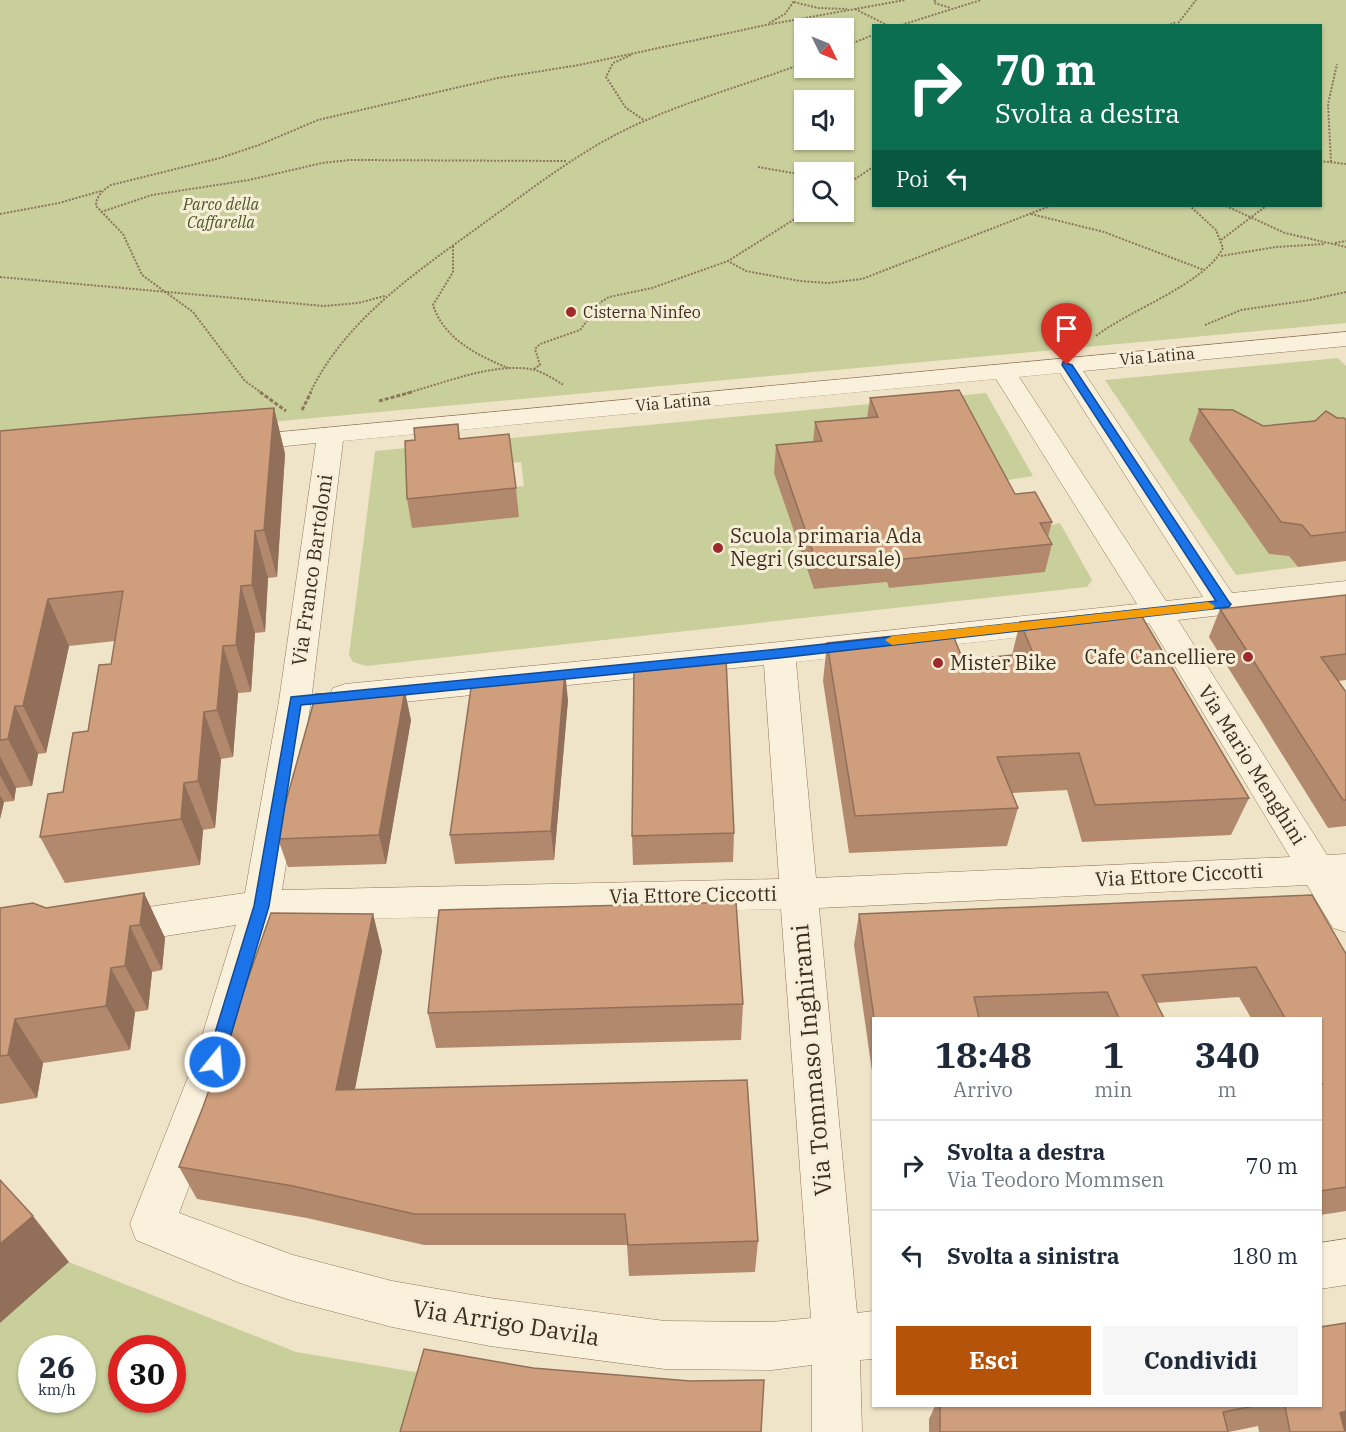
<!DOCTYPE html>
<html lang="it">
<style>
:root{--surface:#fff;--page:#f6f6f7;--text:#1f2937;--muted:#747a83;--line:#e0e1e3;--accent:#b45309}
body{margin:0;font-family:"IBM Plex Serif",serif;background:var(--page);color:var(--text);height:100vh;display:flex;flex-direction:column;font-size:22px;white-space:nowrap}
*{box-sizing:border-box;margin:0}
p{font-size:20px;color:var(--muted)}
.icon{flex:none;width:33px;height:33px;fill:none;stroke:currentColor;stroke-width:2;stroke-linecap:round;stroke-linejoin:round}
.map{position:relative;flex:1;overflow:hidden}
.panel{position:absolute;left:872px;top:1017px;width:450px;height:390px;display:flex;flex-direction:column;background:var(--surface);border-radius:0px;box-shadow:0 2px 4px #0004}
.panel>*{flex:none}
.top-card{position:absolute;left:872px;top:24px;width:450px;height:183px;border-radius:0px;box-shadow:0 2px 4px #0004;background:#0b6e4f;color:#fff;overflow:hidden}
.needle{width:39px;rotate:133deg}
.fabs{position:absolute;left:794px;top:18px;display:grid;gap:12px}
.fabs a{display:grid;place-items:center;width:60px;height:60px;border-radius:0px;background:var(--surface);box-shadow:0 2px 4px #0004;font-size:30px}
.speed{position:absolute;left:18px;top:1335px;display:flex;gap:12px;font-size:30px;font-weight:700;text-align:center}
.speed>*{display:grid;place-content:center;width:78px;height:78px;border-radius:50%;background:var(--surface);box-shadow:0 2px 4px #0004;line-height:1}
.speed small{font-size:15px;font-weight:400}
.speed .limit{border:9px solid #d22;background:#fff;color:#111}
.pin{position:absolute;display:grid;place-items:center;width:51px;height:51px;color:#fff;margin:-62px -26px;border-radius:50% 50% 50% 0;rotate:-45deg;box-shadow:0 0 6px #0007}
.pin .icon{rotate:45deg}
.me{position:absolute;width:66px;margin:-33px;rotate:17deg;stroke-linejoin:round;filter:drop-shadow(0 0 4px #0008)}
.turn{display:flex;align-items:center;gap:21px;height:126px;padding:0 24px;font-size:27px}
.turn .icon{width:78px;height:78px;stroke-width:2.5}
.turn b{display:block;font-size:42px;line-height:51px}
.then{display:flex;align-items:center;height:57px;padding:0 24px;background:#0003;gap:12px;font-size:22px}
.eta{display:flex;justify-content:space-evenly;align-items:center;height:102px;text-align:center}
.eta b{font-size:36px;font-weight:700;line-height:42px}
.primary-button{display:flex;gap:12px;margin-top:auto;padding:12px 24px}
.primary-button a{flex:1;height:69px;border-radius:0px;background:var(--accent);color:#fff;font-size:24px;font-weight:700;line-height:69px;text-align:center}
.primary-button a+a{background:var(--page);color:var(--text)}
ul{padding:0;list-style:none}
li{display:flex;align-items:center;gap:18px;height:90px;padding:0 24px;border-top:2px solid var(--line)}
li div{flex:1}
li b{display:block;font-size:22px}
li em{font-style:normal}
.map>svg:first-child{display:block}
.green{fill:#c9cf9b;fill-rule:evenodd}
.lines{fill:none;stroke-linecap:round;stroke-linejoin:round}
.street-casing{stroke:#8d765c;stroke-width:1}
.path-far1{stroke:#8d765c;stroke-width:2;stroke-dasharray:2 1.5;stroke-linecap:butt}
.path{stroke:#8d765c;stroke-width:3;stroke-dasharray:4 2;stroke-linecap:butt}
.street{fill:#faf1dc;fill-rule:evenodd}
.wall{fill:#b2896c}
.shaded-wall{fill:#916f58}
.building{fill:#cf9f7d;stroke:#916f58;stroke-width:1.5}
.route{fill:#1a73e8;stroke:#114b97;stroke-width:1.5}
.slow{fill:#f59e0b}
.poi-dot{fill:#9e2a2b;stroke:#f7eed8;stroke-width:2}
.labels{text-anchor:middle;stroke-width:6;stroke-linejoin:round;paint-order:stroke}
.far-park-label{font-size:16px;font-style:italic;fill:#4d5a26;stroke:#f7eed8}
.far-poi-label{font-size:16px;fill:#3d2e20;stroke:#f7eed8;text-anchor:start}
.far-street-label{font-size:16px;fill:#3d2e20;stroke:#f7eed8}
.poi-label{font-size:20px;fill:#3d2e20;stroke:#f7eed8;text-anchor:start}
.street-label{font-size:20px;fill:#3d2e20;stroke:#f7eed8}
.near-street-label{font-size:24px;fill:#3d2e20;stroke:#f7eed8}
</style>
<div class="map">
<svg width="1346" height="1432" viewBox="0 0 1346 1432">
<rect width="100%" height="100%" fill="#f0e4c8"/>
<!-- green -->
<g class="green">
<path d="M0 0H1346V323L0 447ZM873 26H1320V206H873ZM804 28H843V68H804ZM804 100H843V140H804ZM804 172H843V212H804Z"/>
<polygon points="1338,358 1346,366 1346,447 1289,556 1298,567 1236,575 1105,380"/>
<path d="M986 393 1033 476 989 483 814 589 887 582 890 588 1034 529 1060 523 1092 580 1087 587 366 666 353 662 349 655 375 451ZM521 462 524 486 515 487 463 468Z"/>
<path d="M69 1262 296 1352 433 1375 418 1432H0V1323ZM32 1348H82V1400H32ZM122 1348H172V1400H122Z"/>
</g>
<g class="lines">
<!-- street casing -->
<g class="street-casing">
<g id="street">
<path d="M1346 332V346L1083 371 1232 593 1346 581V601L1178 620 1327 855 1346 854V932L1333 928 1307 885 819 908 857 1313 873 1311V1359L860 1360 862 1432H812V1365L772 1370 665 1369 490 1346 392 1327 293 1301 240 1283 136 1240 130 1224 194 1062 236 925 114 944 101 939 95 928 101 917 114 912 245 893 279 701 316 443 237 451 228 449 224 443 228 437ZM1060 373 1203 597 1166 601 1019 377ZM996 379 1137 604 779 642 345 684 333 688 329 696 333 704 345 708 764 665 779 879 282 890 311 701 343 441ZM1149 623 1290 857 816 878 796 662ZM781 909 811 1318 772 1322 665 1321 490 1298 392 1281 293 1255 179 1213 236 1062 275 921Z"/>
<polygon points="1346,1239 1346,1285 1320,1289 1320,1243"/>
</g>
</g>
<!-- path-far1 -->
<g class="path-far1">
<polyline points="935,0 934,3 951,8"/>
<polyline points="794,2 818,8 847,9"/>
<polyline points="855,9 889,26"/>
<polyline points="769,23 785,14 794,1"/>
<polyline points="898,26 981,0"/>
<polyline points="1167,26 1176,22"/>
<polyline points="1176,26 1196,0"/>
<polyline points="843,47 873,35"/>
<polyline points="631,55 613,63 606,77 626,108 644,120"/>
<polyline points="1320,161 1346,164"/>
<polyline points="1331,162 1328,104 1337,64"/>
<polyline points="758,167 804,175"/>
<polyline points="843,187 873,167"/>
<polyline points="1226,206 1285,233 1346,247"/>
<polyline points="101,212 152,195 249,180 322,163 350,160 567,161"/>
<polyline points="806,212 728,261 746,271 800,281 828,283 862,279 1050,206"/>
<polyline points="0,214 59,203 101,191"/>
<polyline points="1031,214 1104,232 1204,270"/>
<polyline points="1221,240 1266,206"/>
<polyline points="1335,243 1346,241"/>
<path d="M453 246V272L433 305C444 339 477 355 508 368"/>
<polyline points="1221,256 1276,247 1324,244"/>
<polyline points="0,277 324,306 358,303 385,296"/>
<polyline points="1205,325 1241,310 1310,300 1346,292"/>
<path d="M1096 336C1129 310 1205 284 1223 248L1216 230 1190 206"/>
<polyline points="534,369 540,365 535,349 540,344 580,330 601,302 609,297 652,288 728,261"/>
<path d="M262 393 245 381 193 312 142 275 123 234 96 206C96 196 103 190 111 185L220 158 259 145 318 120 498 78 579 65 766 25 905 0"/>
<path d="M310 393C348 314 426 266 495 215 538 184 581 151 629 128 685 101 746 85 804 63"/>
<path d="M407 393C444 383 497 361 535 370 545 373 555 380 564 385"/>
</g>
<!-- path -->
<g class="path">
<polyline points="260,392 286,411"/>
<polyline points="379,401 412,392"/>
<polyline points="302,410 311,392"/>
</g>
<!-- street -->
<use href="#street" class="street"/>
</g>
<!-- wall -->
<g class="wall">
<polygon points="870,398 1015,494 1052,522 1048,537 1052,544 1045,572 889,588 887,582 814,589 774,473 776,445 813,442 815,422 867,418"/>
<polygon points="274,408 285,454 277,577 268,578 265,632 255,633 251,692 238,693 233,757 221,759 215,828 203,830 200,865 65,883 40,837 63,792 88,731 111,664 115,641 69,646 46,753 38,754 32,786 16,788 14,801 4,802 0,819 0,431"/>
<polygon points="1199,409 1263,426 1337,418 1346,420 1346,561 1298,567 1289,556 1269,554 1189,440"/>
<polygon points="458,424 460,439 516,488 519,517 412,528 407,499 415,440"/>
<polygon points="1346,595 1346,680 1338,681 1346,692 1346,826 1328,828 1209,637 1220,609"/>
<polygon points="1020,622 1249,798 1231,835 1082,842 1067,790 1012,793 1018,808 1007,846 849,853 823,681 827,643 963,660 1012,655"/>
<polygon points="568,700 554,860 455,864 450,835"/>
<polygon points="411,720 386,864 288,867 278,839"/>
<polygon points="734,833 733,862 633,865 632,836"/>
<polygon points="144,893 165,938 162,970 152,972 148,1010 135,1012 130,1050 43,1063 37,1098 0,1104 0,908 46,908"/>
<polygon points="373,914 382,951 355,1089 758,1241 755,1272 629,1276 627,1245 424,1245 307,1218 197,1199 179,1167"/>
<polygon points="859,914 1346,954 1346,1211 1320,1215 1320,1018 1251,1018 1239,997 1156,1003 1164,1018 873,1018 873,1078 854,945"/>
<polygon points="743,1004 741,1040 436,1048 428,1013"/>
<polygon points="1346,1323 1346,1431 1344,1431 1345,1432 1259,1432 1258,1426 1229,1432 929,1432 929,1419 935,1406 1320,1406"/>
</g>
<!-- shaded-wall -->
<g class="shaded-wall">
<polygon points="274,408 285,454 277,577 264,530"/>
<polygon points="255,531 268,578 265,632 252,585"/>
<polygon points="241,586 255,633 251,692 236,645"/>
<polygon points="48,599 69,646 46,753 23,706"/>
<polygon points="223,646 238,693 233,757 217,710"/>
<polygon points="565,671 568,700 554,860 551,831"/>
<polygon points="405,691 411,720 386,864 379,835"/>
<polygon points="15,706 38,754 32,786 8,739"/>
<polygon points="204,712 221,759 215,828 198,781"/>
<polygon points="0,756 16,788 14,801 0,775"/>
<polygon points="184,783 203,830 200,865 181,819"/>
<polygon points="0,795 4,802 0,819"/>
<polygon points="144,893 165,938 162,970 140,925"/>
<polygon points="373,914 382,951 348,1124 336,1090"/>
<polygon points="130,926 152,972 148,1010 125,966"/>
<polygon points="111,968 135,1012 130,1050 106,1006"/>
<polygon points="15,1019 43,1063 37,1098 8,1055"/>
<polygon points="33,1216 69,1262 0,1323 0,1244"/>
<polygon points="1346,1411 1346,1431 1340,1432 1340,1413"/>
</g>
<!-- building -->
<g class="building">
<polygon points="959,390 1015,494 1035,492 1052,522 1040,523 1052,544 894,560 891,553 816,561 776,445 822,441 815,422 878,417 870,398"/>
<polygon points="274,408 264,530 255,531 252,585 241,586 236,645 223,646 217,710 204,712 198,781 184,783 181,819 40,837 48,794 63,792 73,733 88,731 99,665 111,664 123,591 48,599 23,706 15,706 8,739 0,740 0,431 144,418"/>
<polygon points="1199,409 1233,410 1263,426 1315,421 1326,411 1337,418 1344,418 1346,420 1346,532 1311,536 1302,525 1281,522"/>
<polygon points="458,424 459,439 509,434 516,488 407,499 405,441 415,440 414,428"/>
<polygon points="1346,595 1346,654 1321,657 1346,692 1346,800 1343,800 1220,609"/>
<polygon points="1138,610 1249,798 1095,805 1079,753 997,757 1018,808 855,816 827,643 951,630 963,660 1033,653 1020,622"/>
<polygon points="726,658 734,833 632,836 634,666"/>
<polygon points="565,671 551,831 450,835 472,681"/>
<polygon points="405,691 379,835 278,839 283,812 316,694"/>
<polygon points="144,893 140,925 130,926 125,966 111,968 106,1006 15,1019 8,1055 0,1056 0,908 33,903 46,908"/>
<polygon points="1312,895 1346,954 1346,1187 1320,1191 1320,1084 1322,1084 1320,1081 1320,1018 1285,1018 1256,967 1142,975 1164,1018 1119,1018 1107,992 974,997 979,1018 874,1018 859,914"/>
<polygon points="736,902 743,1004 428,1013 439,910"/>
<polygon points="271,913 373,914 336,1090 747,1080 758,1241 628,1245 625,1214 414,1214 293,1186 179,1167 203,1107"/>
<polygon points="0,1180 33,1216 0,1244"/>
<polygon points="1346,1323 1346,1411 1340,1413 1345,1432 1290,1432 1285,1406 1320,1406 1320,1327"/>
<polygon points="424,1349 533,1368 690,1381 764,1380 761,1432 400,1432"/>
<polygon points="940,1406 1254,1406 1223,1412 1228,1432 940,1432"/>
</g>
<!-- route -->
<polygon class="route" points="1063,362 1072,365 1229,602 1231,604 1229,607 779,658 301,705 269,906 223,1062 221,1068 215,1070 209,1068 206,1062 254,906 291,697 779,649 1216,601 1062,365"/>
<!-- slow -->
<polygon class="slow" points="1208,602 1215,606 1213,609 892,645 885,640 892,636"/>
<!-- markers -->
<g class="poi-dot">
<circle cx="571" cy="312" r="6"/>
<circle cx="718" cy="548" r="6"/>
<circle cx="1248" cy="657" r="6"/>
<circle cx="938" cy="663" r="6"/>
</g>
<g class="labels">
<!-- far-park labels -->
<g class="far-park-label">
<text x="221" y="210">Parco della<tspan x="221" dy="18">Caffarella</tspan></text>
</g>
<!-- far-poi labels -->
<g class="far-poi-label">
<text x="583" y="318">Cisterna Ninfeo</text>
</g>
<!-- far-street labels -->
<g class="far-street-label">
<text transform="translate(1157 356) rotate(-5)" y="6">Via Latina</text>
<text transform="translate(673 402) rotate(-5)" y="6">Via Latina</text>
</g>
<!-- poi labels -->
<g class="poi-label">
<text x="730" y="543">Scuola primaria Ada<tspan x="730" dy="23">Negri (succursale)</tspan></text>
<text x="1236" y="664" text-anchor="end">Cafe Cancelliere</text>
<text x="950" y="670">Mister Bike</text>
</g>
<!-- street labels -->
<g class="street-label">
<text transform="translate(312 570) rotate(-82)" y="7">Via Franco Bartoloni</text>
<text transform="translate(1252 765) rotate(58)" y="7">Via Mario Menghini</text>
<text transform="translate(1179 875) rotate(-3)" y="7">Via Ettore Ciccotti</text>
<text transform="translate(693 895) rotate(-1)" y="7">Via Ettore Ciccotti</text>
</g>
<!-- near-street labels -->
<g class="near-street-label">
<text transform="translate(812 1060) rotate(-95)" y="8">Via Tommaso Inghirami</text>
<text transform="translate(506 1323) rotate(9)" y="8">Via Arrigo Davila</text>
</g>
</g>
</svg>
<div class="fabs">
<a><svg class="needle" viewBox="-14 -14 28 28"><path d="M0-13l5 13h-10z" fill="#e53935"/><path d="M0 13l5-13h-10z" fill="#747a83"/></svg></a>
<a><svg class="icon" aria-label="sound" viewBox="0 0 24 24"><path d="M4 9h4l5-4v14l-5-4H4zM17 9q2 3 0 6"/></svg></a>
<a><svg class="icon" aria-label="search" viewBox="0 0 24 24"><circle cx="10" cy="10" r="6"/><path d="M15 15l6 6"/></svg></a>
</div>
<div class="speed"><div>26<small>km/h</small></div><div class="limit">30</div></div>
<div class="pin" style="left:1067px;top:365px;background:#d93025"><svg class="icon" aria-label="arrive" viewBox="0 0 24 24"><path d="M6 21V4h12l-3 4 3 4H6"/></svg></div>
<svg class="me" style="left:215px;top:1062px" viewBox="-20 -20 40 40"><circle r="17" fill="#1a73e8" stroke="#fff" stroke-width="3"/><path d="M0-11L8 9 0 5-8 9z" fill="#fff"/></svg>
<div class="top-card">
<div class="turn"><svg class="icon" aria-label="right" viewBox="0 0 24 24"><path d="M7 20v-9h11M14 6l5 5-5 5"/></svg><div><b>70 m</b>Svolta a destra</div></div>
<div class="then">Poi<svg class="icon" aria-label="left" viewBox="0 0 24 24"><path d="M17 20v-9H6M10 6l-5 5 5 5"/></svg></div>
</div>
<section class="panel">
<div class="eta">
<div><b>18:48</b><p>Arrivo</p></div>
<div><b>1</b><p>min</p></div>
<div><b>340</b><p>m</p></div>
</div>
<ul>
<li><svg class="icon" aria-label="right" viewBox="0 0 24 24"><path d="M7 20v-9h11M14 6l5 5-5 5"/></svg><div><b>Svolta a destra</b><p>Via Teodoro Mommsen</p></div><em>70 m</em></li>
<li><svg class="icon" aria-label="left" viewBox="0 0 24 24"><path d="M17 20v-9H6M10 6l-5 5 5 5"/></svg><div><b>Svolta a sinistra</b></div><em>180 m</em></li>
</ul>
<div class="primary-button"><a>Esci</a><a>Condividi</a></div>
</section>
</div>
